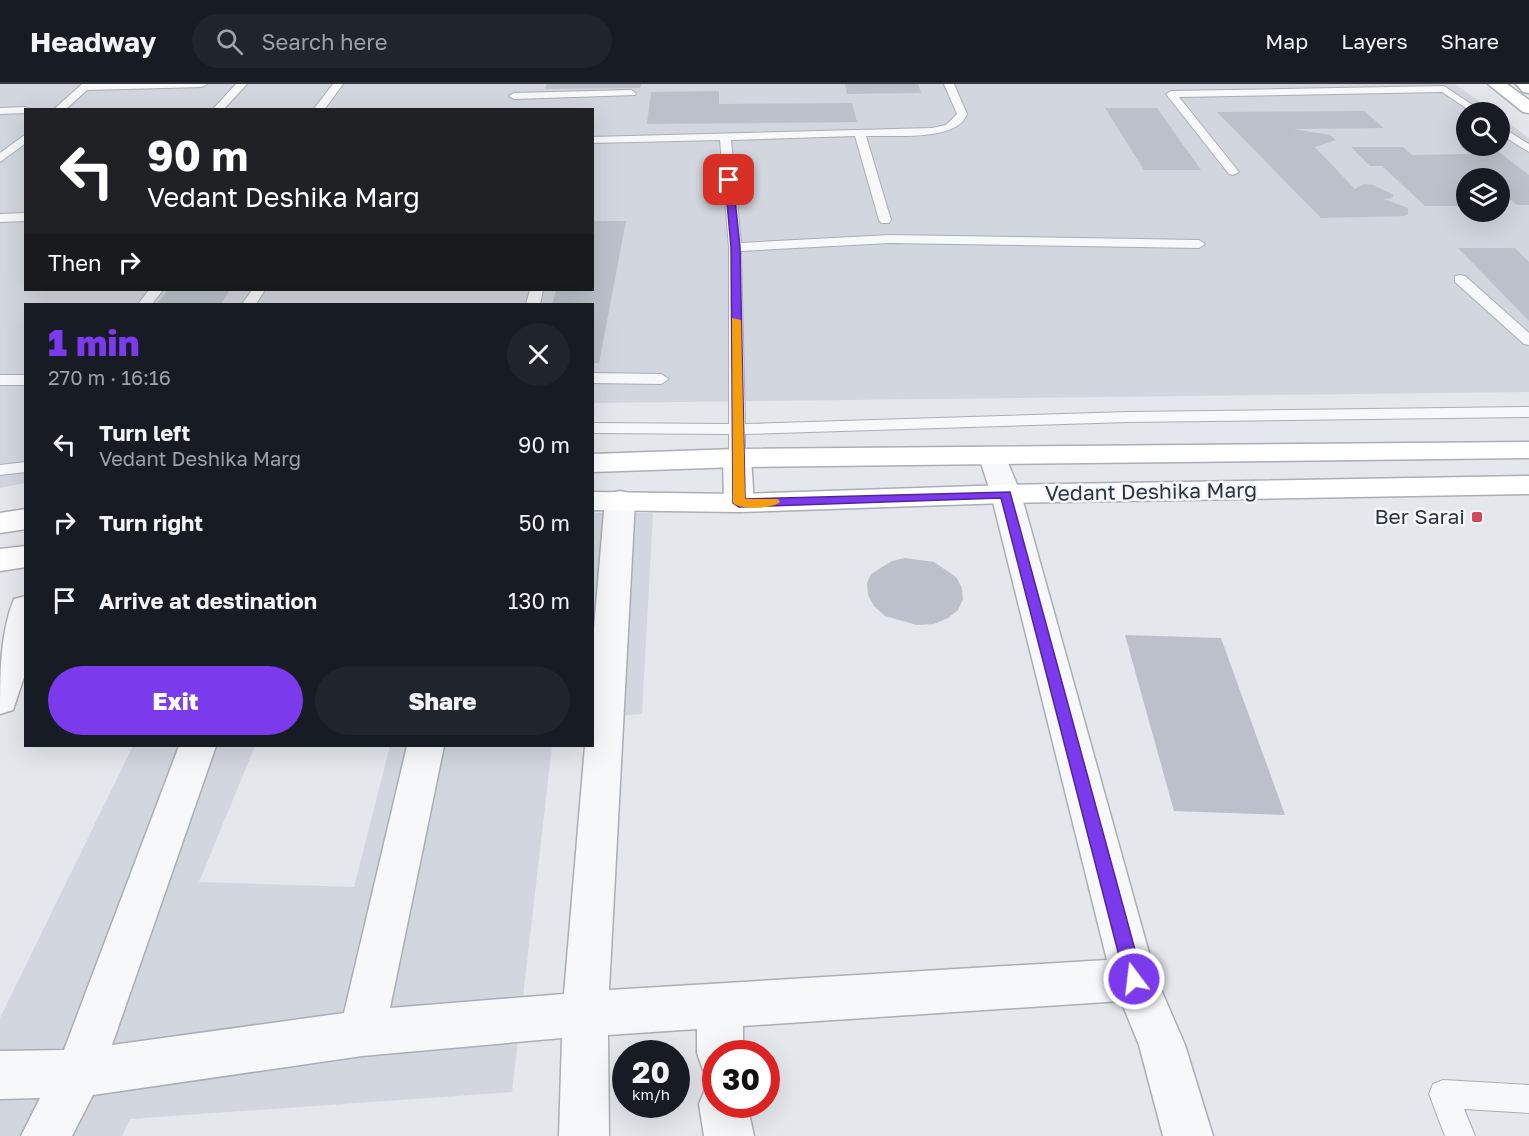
<!DOCTYPE html>
<meta charset="utf-8">
<style>
:root{--surface:#171b24;--page:#20242c;--text:#f1f3f6;--muted:#9ea1a6;--line:#363941;--accent:#7c3aed}
body{margin:0;font-family:"Golos Text",sans-serif;background:var(--page);color:var(--text);height:100vh;display:flex;flex-direction:column;font-size:22px;white-space:nowrap}
*{box-sizing:border-box;margin:0}
p{font-size:20px;color:var(--muted)}
.icon{flex:none;width:33px;height:33px;fill:none;stroke:currentColor;stroke-width:2;stroke-linecap:round;stroke-linejoin:round}
.map{position:relative;flex:1;overflow:hidden}
.sheet{position:absolute;left:24px;top:219px;width:570px;height:444px;display:flex;flex-direction:column;background:var(--surface);border-radius:0px;box-shadow:0 6px 24px #0002}
.sheet>*{flex:none}
.banner{position:absolute;left:24px;top:24px;width:570px;height:183px;border-radius:0px;box-shadow:0 6px 24px #0002;background:#202124;color:#fff;overflow:hidden}
.fabs{position:absolute;left:1456px;top:18px;display:grid;gap:12px}
.fabs a{display:grid;place-items:center;width:54px;height:54px;border-radius:50%;background:var(--surface);box-shadow:0 6px 24px #0002;font-size:30px}
.speed{position:absolute;left:612px;top:956px;display:flex;gap:12px;font-size:30px;font-weight:700;text-align:center}
.speed>*{display:grid;place-content:center;width:78px;height:78px;border-radius:50%;background:var(--surface);box-shadow:0 6px 24px #0002;line-height:1}
.speed small{font-size:15px;font-weight:400}
.speed .limit{border:9px solid #d22;background:#fff;color:#111}
.pin{position:absolute;display:grid;place-items:center;width:51px;height:51px;color:#fff;margin:-26px;border-radius:12px;box-shadow:0 3px 9px #0006}
.me{position:absolute;width:66px;margin:-33px;rotate:345deg;stroke-linejoin:round;filter:drop-shadow(0 0 4px #0008)}
.turn{display:flex;align-items:center;gap:21px;height:126px;padding:0 24px;font-size:27px}
.turn .icon{width:78px;height:78px;stroke-width:2.5}
.turn b{display:block;font-size:42px;line-height:51px}
.then{display:flex;align-items:center;height:57px;padding:0 24px;background:#0003;gap:12px;font-size:22px}
.round{display:grid;place-items:center;flex:none;width:63px;height:63px;border-radius:32px;background:var(--page)}
.summary{display:flex;align-items:center;justify-content:space-between;height:102px;padding:0 24px}
h1{font-size:36px;font-weight:800;line-height:45px;color:var(--accent)}
.action{display:flex;gap:12px;margin-top:auto;padding:12px 24px}
.action a{flex:1;height:69px;border-radius:36px;background:var(--accent);color:#fff;font-size:24px;font-weight:800;line-height:69px;text-align:center}
.action a+a{background:var(--page);color:var(--text)}
ul{padding:0;list-style:none}
li{display:flex;align-items:center;gap:18px;height:78px;padding:0 24px}
li div{flex:1}
li b{display:block;font-size:22px}
li em{font-style:normal}
header{display:flex;align-items:center;gap:36px;box-sizing:border-box;height:84px;padding:0 30px;background:var(--surface);border-bottom:2px solid var(--line)}
header strong{font-size:28px}
nav{display:flex;gap:33px;margin-inline-start:auto;font-size:21px}
.search{width:420px;height:54px;background:var(--page);display:flex;align-items:center;gap:15px;box-sizing:border-box;padding:0 21px;border-radius:33px;color:var(--muted);font-size:22px}
.map>svg:first-child{display:block}
.built{fill:#d2d6de;fill-rule:evenodd}
.building{fill:#bbc0ca}
.lines{fill:none;stroke-linecap:round;stroke-linejoin:round}
.service-casing{stroke:#a9aeb7;stroke-width:2}
.minor-casing{stroke:#a9aeb7;stroke-width:3}
.secondary-casing{stroke:#a9aeb7;stroke-width:3}
.primary-casing{stroke:#a3abb8;stroke-width:3}
.service{fill:#f7f8fa;fill-rule:evenodd}
.minor{fill:#f7f8fa;fill-rule:evenodd}
.secondary{fill:#fff;fill-rule:evenodd}
.primary{fill:#fff;fill-rule:evenodd}
.route{fill:#7c3aed;stroke:#51269a;stroke-width:1.5}
.slow{fill:#f59e0b}
.poi-dot{fill:#d1495b;stroke:#f4f6f9;stroke-width:2}
.labels{text-anchor:middle;stroke-width:5;stroke-linejoin:round;paint-order:stroke}
.street-label{font-size:21px;fill:#2b3445;stroke:#f4f6f9}
.poi-label{font-size:21px;fill:#2b3445;stroke:#f4f6f9;text-anchor:end}
</style>
<header>
<strong>Headway</strong>
<div class="search"><svg class="icon" aria-label="search" viewBox="0 0 24 24"><circle cx="10" cy="10" r="6"/><path d="M15 15l6 6"/></svg>Search here</div>
<nav><a>Map</a><a>Layers</a><a>Share</a></nav>
</header>
<div class="map">
<svg width="1529" height="1052" viewBox="0 0 1529 1052">
<rect width="100%" height="100%" fill="#e4e7ec"/>
<!-- built -->
<g class="built">
<path d="M0 0H1455L1494 28H1467V62H1500V33L1529 54V308L593 319 592 220H26L25 399 0 404ZM26 26H592V206H26ZM1467 94H1500V128H1467Z"/>
<polygon points="593,429 653,429 642,630 593,634"/>
<polygon points="133,662 255,662 199,798 354,803 390,662 552,662 512,1008 130,1035 122,1052 0,1052 0,934"/>
</g>
<!-- building -->
<g class="building">
<polygon points="547,0 641,0 640,4 545,5"/>
<polygon points="845,0 918,0 921,9 847,10"/>
<polygon points="719,7 719,20 852,19 857,38 647,40 651,8"/>
<polygon points="1105,24 1157,24 1201,86 1144,86"/>
<polygon points="1364,27 1384,44 1293,45 1330,51 1336,56 1315,63 1355,105 1364,100 1373,101 1394,111 1392,114 1384,115 1408,124 1408,130 1404,132 1321,134 1217,28"/>
<polygon points="1460,62 1491,62 1529,91 1529,121 1517,121 1505,111 1500,111 1500,94 1467,94 1467,111 1457,111 1467,122 1425,122 1382,82 1370,82 1351,63 1403,63 1412,71 1470,70"/>
<polygon points="592,137 626,137 599,279 592,279 592,220 552,220 556,206 592,206"/>
<polygon points="1458,164 1515,164 1529,178 1529,237"/>
<polygon points="168,206 230,206 221,220 157,220"/>
<polygon points="905,474 934,478 956,493 962,504 963,515 958,526 948,534 934,540 917,541 885,532 874,522 868,511 867,499 871,490 892,477"/>
<polygon points="1125,551 1221,554 1285,731 1174,727"/>
</g>
<g class="lines">
<!-- service casing -->
<g class="service-casing">
<g id="service">
<polygon points="82,0 207,0 202,3 87,6 65,26 53,26"/>
<polygon points="236,0 247,0 223,26 212,26"/>
<polygon points="333,0 343,0 324,26 313,26"/>
<path d="M944 0H954L967 30C958 58 891 51 866 52L891 136 889 139H881L879 136 855 52 731 56 741 159 890 151 1199 156 1205 160 1199 164 890 159 741 167 745 340 1128 328 1529 323V333L1128 338 745 350V374L737 379 729 374V350L592 349V339L729 340V163L720 56 592 59V53L932 44 946 41 957 30Z"/>
<polygon points="1444,2 1483,28 1472,28 1442,8 1179,13 1239,88 1233,91 1229,90 1166,10 1171,7"/>
<polygon points="631,6 636,9 635,11 514,15 509,12 514,9"/>
<polygon points="0,24 26,23 31,26 26,26 26,29 0,30"/>
<polygon points="1500,42 1529,60 1529,68 1500,50"/>
<polygon points="26,50 26,59 0,78 0,69"/>
<polygon points="26,129 26,137 0,138 0,130"/>
<polygon points="1460,191 1465,192 1529,249 1529,261 1524,260 1455,198 1455,192"/>
<polygon points="149,206 163,206 152,220 138,220"/>
<polygon points="252,206 265,206 256,220 242,220"/>
<polygon points="530,206 543,206 540,220 526,220"/>
<polygon points="592,289 661,290 669,295 661,300 592,299"/>
<rect x="0" y="291" width="26" height="10"/>
<polygon points="26,378 26,388 0,391 0,381"/>
<polygon points="1443,996 1529,1001 1529,1029 1464,1025 1475,1052 1445,1052 1429,1010 1433,1000"/>
</g>
</g>
<!-- minor casing -->
<g class="minor-casing">
<g id="minor">
<polygon points="993,364 1003,367 1021,410 1156,894 1185,961 1213,1052 1163,1052 1139,961 1121,917 743,942 743,969 716,969 716,990 703,986 697,969 697,945 608,951 609,1052 559,1052 562,954 362,972 93,1011 72,1052 21,1052 40,1014 0,1015 0,967 64,966 179,662 216,662 112,961 344,929 407,662 444,662 390,924 564,910 585,662 592,662 592,568 605,416 610,409 620,407 630,409 635,416 609,906 1107,876 991,410 979,373 983,367"/>
<polygon points="737,365 747,368 751,374 754,419 749,426 739,428 729,426 724,419 723,374 727,368"/>
<path d="M26 512V587L13 626 0 630C0 591 0 549 14 515Z"/>
<polygon points="716,999 716,1020 747,1020 754,1052 704,1052 699,1020 706,1003"/>
</g>
</g>
<!-- secondary casing -->
<g class="secondary-casing">
<g id="secondary">
<polygon points="1488,0 1507,0 1529,16 1529,29 1523,28"/>
<polygon points="1529,358 1529,374 737,383 592,388 592,370 737,365"/>
<polygon points="1529,392 1529,410 1006,419 739,428 592,426 592,408 739,410 1006,401"/>
<polygon points="26,425 26,445 0,449 0,429"/>
<polygon points="26,462 26,483 0,487 0,465"/>
</g>
</g>
<!-- primary casing -->
<g class="primary-casing">
<polygon id="primary" points="1516,0 1529,0 1529,9 1523,8"/>
</g>
<!-- service -->
<use href="#service" class="service"/>
<!-- minor -->
<use href="#minor" class="minor"/>
<!-- secondary -->
<use href="#secondary" class="secondary"/>
<!-- primary -->
<use href="#primary" class="primary"/>
</g>
<!-- route -->
<polygon class="route" points="729,94 733,96 740,163 745,415 1010,408 1143,895 1140,902 1134,904 1128,902 1125,895 1001,414 739,423 733,419 731,163 725,96"/>
<!-- slow -->
<path class="slow" d="M732 234 741 236 745 415H778L780 418C772 425 740 426 733 419Z"/>
<!-- markers -->
<rect class="poi-dot" x="1471" y="427" width="12" height="12" rx="3"/>
<g class="labels">
<!-- street labels -->
<g class="street-label">
<text transform="translate(1151 408) rotate(-1)" y="7">Vedant Deshika Marg</text>
</g>
<!-- poi labels -->
<g class="poi-label">
<text x="1465" y="440">Ber Sarai</text>
</g>
</g>
</svg>
<div class="fabs">
<a><svg class="icon" aria-label="search" viewBox="0 0 24 24"><circle cx="10" cy="10" r="6"/><path d="M15 15l6 6"/></svg></a>
<a><svg class="icon" aria-label="layers" viewBox="0 0 24 24"><path d="M12 4l9 5-9 5-9-5zM3 14l9 5 9-5"/></svg></a>
</div>
<div class="speed"><div>20<small>km/h</small></div><div class="limit">30</div></div>
<div class="pin" style="left:729px;top:96px;background:#d93025"><svg class="icon" aria-label="arrive" viewBox="0 0 24 24"><path d="M6 21V4h12l-3 4 3 4H6"/></svg></div>
<svg class="me" style="left:1134px;top:895px" viewBox="-20 -20 40 40"><circle r="17" fill="#7c3aed" stroke="#fff" stroke-width="3"/><path d="M0-11L8 9 0 5-8 9z" fill="#fff"/></svg>
<div class="banner">
<div class="turn"><svg class="icon" aria-label="left" viewBox="0 0 24 24"><path d="M17 20v-9H6M10 6l-5 5 5 5"/></svg><div><b>90 m</b>Vedant Deshika Marg</div></div>
<div class="then">Then<svg class="icon" aria-label="right" viewBox="0 0 24 24"><path d="M7 20v-9h11M14 6l5 5-5 5"/></svg></div>
</div>
<section class="sheet">
<div class="summary"><div><h1>1 min</h1><p>270 m · 16:16</p></div><a class="round"><svg class="icon" aria-label="close" viewBox="0 0 24 24"><path d="M6 6l12 12M18 6L6 18"/></svg></a></div>
<ul>
<li><svg class="icon" aria-label="left" viewBox="0 0 24 24"><path d="M17 20v-9H6M10 6l-5 5 5 5"/></svg><div><b>Turn left</b><p>Vedant Deshika Marg</p></div><em>90 m</em></li>
<li><svg class="icon" aria-label="right" viewBox="0 0 24 24"><path d="M7 20v-9h11M14 6l5 5-5 5"/></svg><div><b>Turn right</b></div><em>50 m</em></li>
<li><svg class="icon" aria-label="arrive" viewBox="0 0 24 24"><path d="M6 21V4h12l-3 4 3 4H6"/></svg><div><b>Arrive at destination</b></div><em>130 m</em></li>
</ul>
<div class="action"><a>Exit</a><a>Share</a></div>
</section>
</div>
